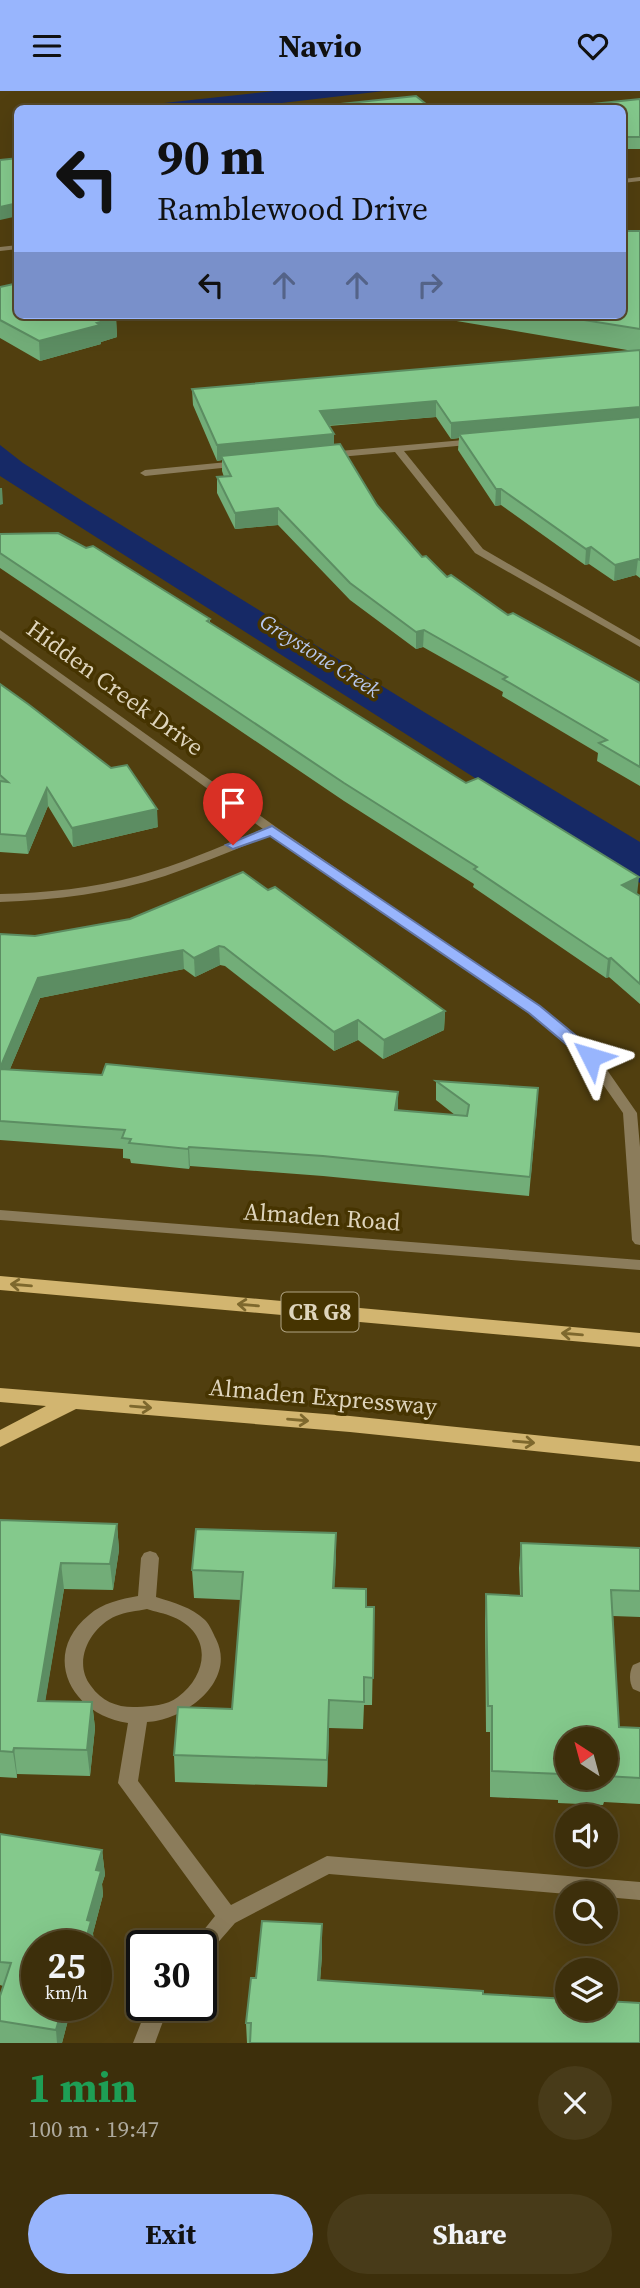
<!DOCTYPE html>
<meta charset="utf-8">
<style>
:root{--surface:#3d2f0b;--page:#483b19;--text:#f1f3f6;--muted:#ada99d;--line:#564a2c;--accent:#98b5fd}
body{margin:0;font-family:"Source Serif 4",serif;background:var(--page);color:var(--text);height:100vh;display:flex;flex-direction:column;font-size:26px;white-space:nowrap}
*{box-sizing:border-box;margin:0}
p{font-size:23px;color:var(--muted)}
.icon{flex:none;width:38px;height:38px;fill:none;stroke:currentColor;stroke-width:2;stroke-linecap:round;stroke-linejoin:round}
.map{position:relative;height:1952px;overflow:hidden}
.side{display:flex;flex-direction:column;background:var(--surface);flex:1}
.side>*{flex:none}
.hud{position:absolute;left:14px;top:14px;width:612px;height:214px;border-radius:10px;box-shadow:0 7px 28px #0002,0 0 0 2px var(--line);background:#98b5fd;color:#111;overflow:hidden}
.needle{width:46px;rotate:324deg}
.buttons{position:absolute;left:555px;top:1636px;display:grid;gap:14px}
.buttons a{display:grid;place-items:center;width:63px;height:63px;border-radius:50%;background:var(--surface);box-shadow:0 7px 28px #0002,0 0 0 2px var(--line);font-size:35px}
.speed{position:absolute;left:21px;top:1839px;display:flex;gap:14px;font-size:35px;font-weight:700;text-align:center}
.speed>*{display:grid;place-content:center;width:91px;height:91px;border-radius:50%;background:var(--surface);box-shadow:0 7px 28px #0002,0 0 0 2px var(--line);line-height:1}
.speed small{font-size:18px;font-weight:400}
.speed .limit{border:4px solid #111;border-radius:10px;background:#fff;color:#111}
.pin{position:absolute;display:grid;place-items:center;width:60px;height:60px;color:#fff;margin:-72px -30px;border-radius:50% 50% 50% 0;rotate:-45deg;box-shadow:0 0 7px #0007}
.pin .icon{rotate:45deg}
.me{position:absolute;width:77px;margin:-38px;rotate:310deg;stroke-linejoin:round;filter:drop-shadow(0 0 5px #0008)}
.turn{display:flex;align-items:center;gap:24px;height:147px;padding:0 28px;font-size:32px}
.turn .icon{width:91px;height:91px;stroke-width:2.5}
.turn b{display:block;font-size:49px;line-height:60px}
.lanes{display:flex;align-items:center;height:66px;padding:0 28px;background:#0003;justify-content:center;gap:35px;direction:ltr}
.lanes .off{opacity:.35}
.round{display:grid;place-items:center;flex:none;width:74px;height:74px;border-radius:37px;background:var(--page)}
.overview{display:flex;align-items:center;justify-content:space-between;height:119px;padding:0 28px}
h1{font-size:42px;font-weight:700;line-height:52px;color:#1e9e55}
.cta{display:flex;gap:14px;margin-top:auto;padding:14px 28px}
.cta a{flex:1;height:80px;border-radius:42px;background:var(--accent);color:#111;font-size:28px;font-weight:700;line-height:80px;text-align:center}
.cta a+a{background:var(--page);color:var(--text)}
header{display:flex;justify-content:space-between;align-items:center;height:91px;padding:0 28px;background:var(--accent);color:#111;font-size:32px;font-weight:700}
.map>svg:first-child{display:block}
.water{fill:#162966}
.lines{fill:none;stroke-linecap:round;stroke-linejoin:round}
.minor{fill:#8b7c5b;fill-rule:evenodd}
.tertiary{fill:#8b7c5b;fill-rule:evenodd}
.primary{fill:#d2b570;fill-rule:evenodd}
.wall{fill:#72ad78}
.shaded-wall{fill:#5c8d62}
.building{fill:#84c98c;stroke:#5c8d62;stroke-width:2}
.oneway{stroke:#7e682d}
.route{fill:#98b5fd;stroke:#6376a4;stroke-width:2}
.labels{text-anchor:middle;stroke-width:7;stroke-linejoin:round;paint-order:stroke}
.far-water-label{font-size:21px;font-style:italic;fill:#b8c8ee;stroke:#463401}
.shield{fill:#463401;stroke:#b0a484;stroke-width:2}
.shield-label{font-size:23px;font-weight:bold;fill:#ded4bc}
.street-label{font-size:24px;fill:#ded4bc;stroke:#463401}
</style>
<header><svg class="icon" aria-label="menu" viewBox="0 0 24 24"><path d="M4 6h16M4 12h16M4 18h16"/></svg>Navio<svg class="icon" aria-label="heart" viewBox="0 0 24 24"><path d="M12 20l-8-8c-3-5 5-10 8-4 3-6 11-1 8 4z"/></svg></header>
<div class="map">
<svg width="640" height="1952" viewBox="0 0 640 1952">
<rect width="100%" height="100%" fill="#513f0f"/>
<!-- water -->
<g class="water">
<polygon points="274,0 384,0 238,17 118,17"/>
<polygon points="0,354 23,372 84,411 424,621 640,751 640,792 0,385"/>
</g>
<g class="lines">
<!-- minor -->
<g class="minor">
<polygon points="475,348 478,349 478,353 404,360 483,458 640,549 640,556 475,462 395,361 328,367 323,364 328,361"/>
<polygon points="238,370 243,373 241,375 145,385 140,382 145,379"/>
<path d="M0 539 276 736 539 916 596 963 637 1022 640 1056V1154L635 1153 632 1149 623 1022 586 969 529 922 271 744C236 758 201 773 165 785 112 802 56 809 0 811V803C46 802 93 797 138 785 181 773 222 755 263 738L0 547Z"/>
<polygon points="0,1119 640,1169 640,1179 0,1129"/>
<path d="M150 1460 156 1462 159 1467 156 1506C175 1512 191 1516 205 1529 210 1534 213 1542 216 1548 237 1590 185 1629 147 1631L138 1690 231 1814 327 1765 640 1791V1809L606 1806V1802L567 1803 329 1783 235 1832 208 1863 201 1865V1855H191L215 1825 118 1692 128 1632C71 1624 40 1564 89 1524 102 1512 121 1508 138 1505L141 1467 144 1462ZM147 1518C155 1521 165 1522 173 1526 212 1542 209 1583 178 1606 166 1615 152 1615 137 1616 119 1617 102 1611 91 1595 72 1571 90 1536 116 1525 125 1521 137 1520 147 1518Z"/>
<path d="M640 1571V1601L633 1598C629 1591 629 1581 633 1574Z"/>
<polygon points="148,1914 169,1914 155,1952 133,1952"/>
</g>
<!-- tertiary -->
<g class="tertiary">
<polygon points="640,86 640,90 623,92 623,88"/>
<polygon points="18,154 18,158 0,160 0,156"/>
</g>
<!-- primary -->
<g class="primary">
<polygon points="0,1185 640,1242 640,1256 0,1199"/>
<polygon points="0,1297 350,1325 640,1355 640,1371 350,1341 76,1318 0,1356 0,1339 46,1315 0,1311"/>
</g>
</g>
<!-- wall -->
<g class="wall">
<polygon points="640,8 640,58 623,58 623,18 563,18 563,16"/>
<polygon points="640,140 640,487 636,484 614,490 589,473 585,474 501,414 495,415 458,359 459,347 451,348 436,326 329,335 334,343 334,354 377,414 422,466 447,486 508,524 640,592 640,695 597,670 598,662 502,605 503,601 423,556 416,558 350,509 278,434 235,438 217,402 217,386 224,386 222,380 222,369 217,370 193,314 192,298 633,260 421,224 623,224"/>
<polygon points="0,196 116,227 117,246 101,251 101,253 40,270 0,247"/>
<polygon points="0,443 210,528 210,532 640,805 640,913 609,886 606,887 473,796 474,793 344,710 0,477"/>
<polygon points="0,593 158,736 73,756 48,715 28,763 0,761"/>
<polygon points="268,799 445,920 444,939 383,968 358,949 334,960 225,875 220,874 195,886 184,878 40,907 10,978 398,1019 455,1024 436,1009 436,990 537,1017 529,1105 323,1085 190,1075 189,1078 131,1072 130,1068 123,1067 123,1058 0,1049 0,843 35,845 130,828"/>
<polygon points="0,1429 117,1433 119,1459 113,1499 64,1498 45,1610 92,1611 95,1637 90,1685 17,1683 17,1687 0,1686"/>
<polygon points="336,1442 334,1497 366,1516 374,1516 372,1614 364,1614 363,1638 329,1637 327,1696 175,1691 174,1664 232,1618 241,1509 194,1507 192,1479"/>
<polygon points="521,1452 640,1457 640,1526 613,1525 619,1636 640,1637 640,1713 604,1711 603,1714 558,1712 558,1709 490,1706 490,1641 486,1641 485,1529 486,1503 520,1505 519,1477"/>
<polygon points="0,1743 102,1759 105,1784 102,1793 103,1804 93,1842 94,1855 37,1855 72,1914 62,1952 0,1952 0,1905 3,1895 0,1894"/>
<polygon points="322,1864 320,1890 483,1903 640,1952 247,1952 246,1932 256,1887"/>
</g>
<!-- shaded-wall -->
<g class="shaded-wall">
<polygon points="18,112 18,125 0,129 0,116"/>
<polygon points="95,224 116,227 117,246 101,251 101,253 40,270 39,250"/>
<polygon points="436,310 436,326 320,335 320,320"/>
<polygon points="640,316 640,331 459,343 459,347 451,348 451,332"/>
<polygon points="334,343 334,359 221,365 222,369 217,370 217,354"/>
<polygon points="0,397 2,397 3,413 0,414"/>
<polygon points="496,398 501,398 501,414 495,415"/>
<polygon points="278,417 278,434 235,438 235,422"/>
<polygon points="591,456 589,473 585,474 586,458"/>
<polygon points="638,468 636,484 614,490 615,474"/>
<polygon points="424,539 423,556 416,558 416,541"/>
<polygon points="47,697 48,715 28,763 26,745"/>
<polygon points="157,718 158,736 73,756 72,737"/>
<polygon points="639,786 637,804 622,794"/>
<polygon points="219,855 220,874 195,886 194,867"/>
<polygon points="183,859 184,878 40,907 2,997 0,977 38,887"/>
<polygon points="611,867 609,886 606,887 608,868"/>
<polygon points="445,920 444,939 383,968 384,949"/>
<polygon points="358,929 358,949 334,960 334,941"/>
<polygon points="398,1001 398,1020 395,1019"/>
<polygon points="189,1056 190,1075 189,1078 188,1058"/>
<polygon points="117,1433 119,1459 113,1499 110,1473"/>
<polygon points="336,1442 336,1470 333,1525 333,1497"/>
<polygon points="61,1472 64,1498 41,1636 38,1610"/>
<polygon points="329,1609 329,1637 327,1696 327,1669"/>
<polygon points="92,1611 95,1637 90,1685 87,1659"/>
<polygon points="14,1657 17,1683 17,1687 13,1661"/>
<polygon points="102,1759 105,1784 102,1793 103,1804 93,1842 94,1854 94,1855 84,1855 87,1829 96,1779"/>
<polygon points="322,1833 322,1864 318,1921 318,1889"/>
<polygon points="63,1914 72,1914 62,1952 57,1952 56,1939"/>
</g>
<!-- building -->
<g class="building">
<polygon points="416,5 432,18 345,18 340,13"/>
<polygon points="640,8 640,46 623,46 623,18 565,18 563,16"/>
<polygon points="18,67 18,112 0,116 0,69"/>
<polygon points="623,140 640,140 640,238 553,224 623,224"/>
<polygon points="18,192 18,224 110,224 116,227 97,232 100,234 39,250 0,229 0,196"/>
<polygon points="640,259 640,316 451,332 436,310 320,320 334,343 217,354 192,298"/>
<polygon points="640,326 640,469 638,468 615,474 591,456 586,458 501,398 496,398 459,343"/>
<polygon points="340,353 377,414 422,466 426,465 447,486 451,484 508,524 513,522 640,592 640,676 599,652 607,649 503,588 507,586 424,539 416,541 350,492 278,417 235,422 217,386 231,385 221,365"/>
<polygon points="58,442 86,457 93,455 210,528 207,530 466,692 478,687 639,786 622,794 640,805 640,893 611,867 608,868 474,778 477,776 344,692 0,462 0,443"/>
<polygon points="0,593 28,613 111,677 127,674 157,718 72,737 47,697 26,745 0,743 0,690 8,691 0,684"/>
<polygon points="243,781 268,799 275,796 445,920 384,949 358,929 334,941 224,856 219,855 194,867 183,859 38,887 0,977 0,843 35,845 130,828"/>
<polygon points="106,973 398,1001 395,1019 467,1025 469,1014 436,990 538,997 530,1086 323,1065 189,1056 188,1058 129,1052 131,1048 122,1047 125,1039 0,1030 0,978 102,984"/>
<polygon points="0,1429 117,1433 110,1473 61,1472 38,1610 92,1611 87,1659 14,1657 13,1661 0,1660"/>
<polygon points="196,1438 336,1442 333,1497 366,1498 366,1516 374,1516 373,1587 364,1586 364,1611 329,1609 327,1669 174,1664 178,1616 232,1618 243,1481 192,1479"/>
<polygon points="521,1452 640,1457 640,1500 611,1499 619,1636 640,1637 640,1687 606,1685 607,1688 574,1687 606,1687 606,1648 567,1648 567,1687 561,1686 561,1683 492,1680 492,1615 488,1615 486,1503 522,1505"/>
<polygon points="0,1743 102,1759 96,1779 101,1780 87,1829 91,1830 84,1855 37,1855 37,1914 63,1914 56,1939 0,1930 0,1905 11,1872 0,1871"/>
<polygon points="262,1830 322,1833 318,1889 483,1900 483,1903 567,1908 567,1918 606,1918 606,1910 640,1912 640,1952 250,1952 251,1932 246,1932 251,1887 256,1887"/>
</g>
<!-- one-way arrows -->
<defs><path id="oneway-shaft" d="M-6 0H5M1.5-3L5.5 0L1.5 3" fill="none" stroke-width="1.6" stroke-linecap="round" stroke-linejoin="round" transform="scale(1.75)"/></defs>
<g class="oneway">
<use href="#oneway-shaft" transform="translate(21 1194) rotate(-175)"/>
<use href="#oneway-shaft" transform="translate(248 1214) rotate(-175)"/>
<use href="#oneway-shaft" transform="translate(572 1243) rotate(-175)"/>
<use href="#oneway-shaft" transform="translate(141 1316) rotate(5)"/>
<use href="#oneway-shaft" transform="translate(298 1329) rotate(5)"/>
<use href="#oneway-shaft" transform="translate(524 1351) rotate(5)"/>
</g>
<!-- route -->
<polygon class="route" points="272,735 540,915 597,962 599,966 597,969 585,969 529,922 270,745 233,758 226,754"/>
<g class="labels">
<!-- far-water labels -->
<g class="far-water-label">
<text transform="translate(320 565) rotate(32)" y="7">Greystone Creek</text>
</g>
<!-- shield labels -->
<rect class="shield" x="281.5" y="1201.5" width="77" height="39" rx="5"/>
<g class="shield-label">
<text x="320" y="1229">CR G8</text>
</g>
<!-- street labels -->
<g class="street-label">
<text transform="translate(115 597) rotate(36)" y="8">Hidden Creek Drive</text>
<text transform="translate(322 1126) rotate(4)" y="8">Almaden Road</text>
<text transform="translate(323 1306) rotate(5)" y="8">Almaden Expressway</text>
</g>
</g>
</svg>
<div class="buttons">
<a><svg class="needle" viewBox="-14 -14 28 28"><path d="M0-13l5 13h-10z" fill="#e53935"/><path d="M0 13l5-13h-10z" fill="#ada99d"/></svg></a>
<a><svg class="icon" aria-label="sound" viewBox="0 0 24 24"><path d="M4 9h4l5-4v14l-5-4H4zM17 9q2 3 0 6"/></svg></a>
<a><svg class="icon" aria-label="search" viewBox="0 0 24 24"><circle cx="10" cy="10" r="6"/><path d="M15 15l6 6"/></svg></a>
<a><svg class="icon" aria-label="layers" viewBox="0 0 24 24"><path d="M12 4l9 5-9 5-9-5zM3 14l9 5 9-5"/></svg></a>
</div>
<div class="speed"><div>25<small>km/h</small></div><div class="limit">30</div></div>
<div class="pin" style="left:233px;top:754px;background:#d93025"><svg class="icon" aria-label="arrive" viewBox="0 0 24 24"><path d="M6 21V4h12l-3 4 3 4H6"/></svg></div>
<svg class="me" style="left:591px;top:966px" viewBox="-20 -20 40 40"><path d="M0-17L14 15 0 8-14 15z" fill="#98b5fd" stroke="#fff" stroke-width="4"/></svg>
<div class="hud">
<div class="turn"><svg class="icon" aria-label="left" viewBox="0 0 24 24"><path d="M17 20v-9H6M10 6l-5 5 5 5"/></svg><div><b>90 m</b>Ramblewood Drive</div></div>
<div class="lanes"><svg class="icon" aria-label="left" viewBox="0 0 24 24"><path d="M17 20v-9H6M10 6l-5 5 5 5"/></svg><svg class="icon off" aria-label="ahead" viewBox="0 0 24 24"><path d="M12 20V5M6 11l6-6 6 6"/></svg><svg class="icon off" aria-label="ahead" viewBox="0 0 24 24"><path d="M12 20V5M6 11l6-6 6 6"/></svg><svg class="icon off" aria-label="right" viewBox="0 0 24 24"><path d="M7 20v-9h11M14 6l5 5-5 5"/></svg></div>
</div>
</div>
<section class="side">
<div class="overview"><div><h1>1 min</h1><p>100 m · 19:47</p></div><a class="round"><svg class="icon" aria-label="close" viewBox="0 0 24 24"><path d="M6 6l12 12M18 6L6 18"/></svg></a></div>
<div class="cta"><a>Exit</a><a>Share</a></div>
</section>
